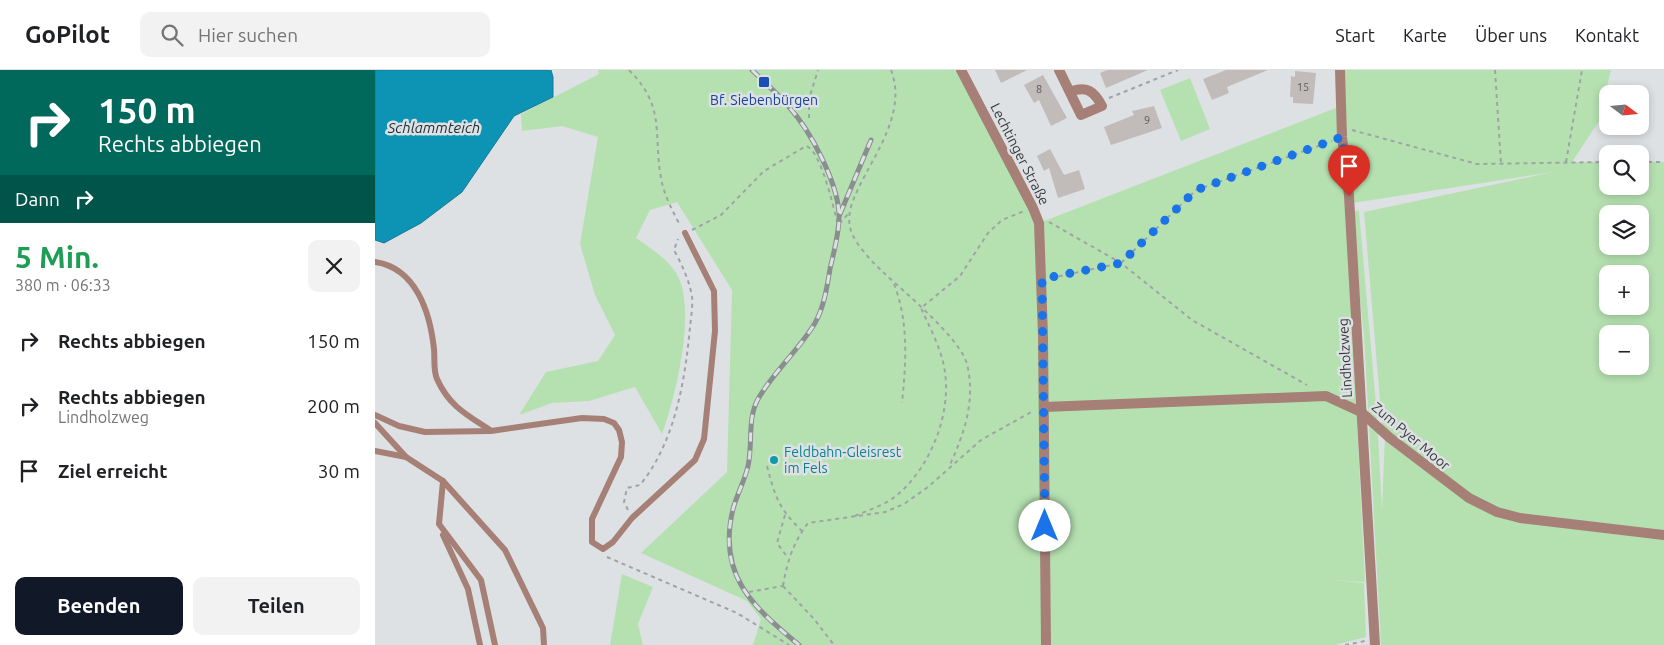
<!DOCTYPE html>
<html lang="de">
<meta charset="utf-8">
<style>
:root{--surface:#fff;--page:#f2f2f2;--text:#202124;--muted:#757577;--line:#e0e0e0;--accent:#111827}
body{margin:0;font-family:Ubuntu,sans-serif;background:var(--page);color:var(--text);height:100vh;display:flex;flex-direction:column;font-size:19px;white-space:nowrap}
*{box-sizing:border-box;margin:0}
p{font-size:16px;color:var(--muted)}
.icon{flex:none;width:28px;height:28px;fill:none;stroke:currentColor;stroke-width:2;stroke-linecap:round;stroke-linejoin:round}
.map{position:relative;flex:1;overflow:hidden}
.drawer{display:flex;flex-direction:column;background:var(--surface);width:375px}
.drawer>*{flex:none}
.top-card{background:#00695c;color:#fff;overflow:hidden}
.needle{width:32px;rotate:106deg}
.controls{position:absolute;left:1224px;top:15px;display:grid;gap:10px}
.controls a{display:grid;place-items:center;width:50px;height:50px;border-radius:10px;background:var(--surface);box-shadow:0 2px 8px #0003;font-size:25px}
.pin{position:absolute;display:grid;place-items:center;width:42px;height:42px;color:#fff;margin:-51px -21px;border-radius:50% 50% 50% 0;rotate:-45deg;box-shadow:0 0 5px #0007}
.pin .icon{rotate:45deg}
.me{position:absolute;width:55px;margin:-28px;rotate:0deg;stroke-linejoin:round;filter:drop-shadow(0 0 4px #0008)}
.turn{display:flex;align-items:center;gap:18px;height:105px;padding:0 15px;font-size:22px}
.turn .icon{width:65px;height:65px;stroke-width:2.5}
.turn b{display:block;font-size:35px;line-height:42px}
.then{display:flex;align-items:center;height:48px;padding:0 15px;background:#0003;gap:10px;font-size:19px}
.round{display:grid;place-items:center;flex:none;width:52px;height:52px;border-radius:10px;background:var(--page)}
.headline{display:flex;align-items:center;justify-content:space-between;height:85px;padding:0 15px}
h1{font-size:30px;font-weight:700;line-height:38px;color:#1e9e55}
.primary-button{display:flex;gap:10px;margin-top:auto;padding:10px 15px}
.primary-button a{flex:1;height:58px;border-radius:10px;background:var(--accent);color:#fff;font-size:20px;font-weight:700;line-height:58px;text-align:center}
.primary-button a+a{background:var(--page);color:var(--text)}
ul{padding:0;list-style:none}
li{display:flex;align-items:center;gap:15px;height:65px;padding:0 15px}
li div{flex:1}
li b{display:block;font-size:19px}
li em{font-style:normal}
header{display:flex;align-items:center;gap:30px;box-sizing:border-box;height:70px;padding:0 25px;background:var(--surface);border-bottom:1px solid var(--line)}
header strong{font-size:24px}
nav{display:flex;gap:28px;margin-inline-start:auto;font-size:18px}
.search{width:350px;height:45px;background:var(--page);display:flex;align-items:center;gap:12px;box-sizing:border-box;padding:0 18px;border-radius:10px;color:var(--muted);font-size:19px}
main{display:flex;flex:1;min-height:0}
.map>svg:first-child{display:block}
.green{fill:#b5e1b1;fill-rule:evenodd}
.water{fill:#0d94b5;stroke:#1a7990}
.building{fill:#c1bcba}
.lines{fill:none;stroke-linecap:round;stroke-linejoin:round}
.path{stroke:#a0a3a6;stroke-width:2;stroke-dasharray:4 4;stroke-linecap:butt}
.lane{stroke:#a68076;stroke-width:6}
.street{stroke:#a68076;stroke-width:10}
.rail-casing{stroke:#8b8e90;stroke-width:5}
.rail{stroke:#dde1e4;stroke-width:3;stroke-dasharray:9;stroke-linecap:butt}
.route{stroke:#1a73e8;stroke-width:9;stroke-dasharray:0 16.2}
.transit-dot{fill:#1a4fb4;stroke:#dde1e4;stroke-width:2}
.culture-dot{fill:#0f9aa8;stroke:#dde1e4;stroke-width:2}
.labels{text-anchor:middle;stroke-width:5;stroke-linejoin:round;paint-order:stroke}
.number-label{font-size:11px;fill:#5a5a5a}
.transit-label{font-size:14px;fill:#164399;stroke:#dde1e4}
.street-label{font-size:14px;fill:#37393a;stroke:#dde1e4}
.culture-label{font-size:14px;fill:#0d838f;stroke:#dde1e4;text-anchor:start}
.water-label{font-size:15px;font-style:italic;fill:#1a2d34;stroke:#dde1e4}
</style>
<header>
<strong>GoPilot</strong>
<div class="search"><svg class="icon" aria-label="search" viewBox="0 0 24 24"><circle cx="10" cy="10" r="6"/><path d="M15 15l6 6"/></svg>Hier suchen</div>
<nav><a>Start</a><a>Karte</a><a>Über uns</a><a>Kontakt</a></nav>
</header>
<main>
<section class="drawer">
<div class="top-card">
<div class="turn"><svg class="icon" aria-label="right" viewBox="0 0 24 24"><path d="M7 20v-9h11M14 6l5 5-5 5"/></svg><div><b>150 m</b>Rechts abbiegen</div></div>
<div class="then">Dann<svg class="icon" aria-label="right" viewBox="0 0 24 24"><path d="M7 20v-9h11M14 6l5 5-5 5"/></svg></div>
</div>
<div class="headline"><div><h1>5 Min.</h1><p>380 m · 06:33</p></div><a class="round"><svg class="icon" aria-label="close" viewBox="0 0 24 24"><path d="M6 6l12 12M18 6L6 18"/></svg></a></div>
<ul>
<li><svg class="icon" aria-label="right" viewBox="0 0 24 24"><path d="M7 20v-9h11M14 6l5 5-5 5"/></svg><div><b>Rechts abbiegen</b></div><em>150 m</em></li>
<li><svg class="icon" aria-label="right" viewBox="0 0 24 24"><path d="M7 20v-9h11M14 6l5 5-5 5"/></svg><div><b>Rechts abbiegen</b><p>Lindholzweg</p></div><em>200 m</em></li>
<li><svg class="icon" aria-label="arrive" viewBox="0 0 24 24"><path d="M6 21V4h12l-3 4 3 4H6"/></svg><div><b>Ziel erreicht</b></div><em>30 m</em></li>
</ul>
<div class="primary-button"><a>Beenden</a><a>Teilen</a></div>
</section>
<div class="map">
<svg width="1289" height="575" viewBox="0 0 1289 575">
<rect width="100%" height="100%" fill="#dde1e4"/>
<!-- green -->
<g class="green">
<path d="M223 0H586L664 153 966 36 965 0H1236L1224 51 1197 92H1232V116H1265V92H1289V575H1006L989 266 981 191 979 140 984 141 1002 346 1007 440 1010 363 1007 354 989 142 1178 102 971 134 990 512 958 510 989 513 991 567 960 575H378L386 549 372 531 266 483 352 402 357 220 302 132 275 140 261 168C275 178 292 188 301 203 323 237 300 329 287 364L260 317 214 331 177 333 144 345 171 302 223 291 240 265 220 225 205 174 223 67 187 56 147 61 146 44 224 4ZM1232 144H1265V176H1232ZM1232 204H1265V236H1232ZM1232 264H1265V296H1232Z"/>
<polygon points="815,8 835,59 806,71 785,20"/>
<polygon points="247,504 278,517 263,554 268,575 235,575"/>
</g>
<!-- water -->
<polygon class="water" points="0,0 176,0 178,7 178,27 139,46 87,122 46,153 9,173 0,170"/>
<!-- building -->
<g class="building">
<polygon points="620,0 652,0 626,13"/>
<polygon points="732,0 773,0 731,18 725,3"/>
<polygon points="851,0 893,0 852,17 854,23 837,30 828,9"/>
<polygon points="920,1 941,3 938,34 918,33 918,27 915,27 916,6 920,7"/>
<polygon points="668,5 692,48 676,56 664,30 659,33 649,15"/>
<polygon points="779,36 787,58 736,75 729,57 759,45 757,41"/>
<polygon points="675,79 689,105 704,100 710,119 683,128 674,98 669,101 662,86"/>
</g>
<g class="lines">
<!-- path -->
<g class="path">
<path d="M254 0C291 37 278 63 286 108 289 125 297 140 305 155"/>
<path d="M516 0C532 41 501 82 484 117 478 130 472 142 475 157 477 171 498 193 508 202 529 222 585 268 592 294 601 331 589 364 574 397"/>
<polyline points="1120,0 1126,94"/>
<polyline points="734,28 803,0"/>
<polyline points="434,48 434,29 443,0"/>
<polyline points="977,60 1102,94 1232,92"/>
<polyline points="1191,92 1207,0"/>
<polyline points="1265,92 1289,92"/>
<polyline points="674,152 746,193 817,250 932,315"/>
<path d="M317 160 346 145 389 101 431 76C446 80 459 140 463 155L474 143"/>
<polyline points="676,208 746,193 821,120 957,71"/>
<path d="M519 214C534 252 531 294 527 333"/>
<path d="M392 396C400 427 404 439 427 461"/>
<path d="M253 440 249 432 252 418 265 415C300 372 310 311 315 257 316 247 318 236 317 226 314 210 307 195 299 180L303 169"/>
<polyline points="410,445 402,473 413,488"/>
<path d="M480 446C493 440 510 435 521 426 555 398 576 346 570 302 567 280 555 258 546 238L585 206 613 163 627 150 649 141"/>
<polyline points="232,487 362,543 414,575"/>
<path d="M408 516C412 492 418 473 433 453L510 442 529 434 553 417 606 370 658 341"/>
<polyline points="408,516 439,549 459,575"/>
<polyline points="374,522 408,516"/>
<polyline points="970,575 990,571"/>
</g>
<!-- lane -->
<g class="lane">
<path d="M0 192C41 198 55 242 59 279 60 288 58 300 62 309 74 336 92 345 115 360"/>
<polyline points="0,345 24,356 50,362 116,361 207,348 229,349 239,353 244,360 247,372 246,387 217,449 217,472 228,479 238,472 257,448 320,390 329,369 340,261 339,221 310,163"/>
<polyline points="0,353 31,387 68,411 64,454 106,510 120,575"/>
<polyline points="0,381 31,387"/>
<polyline points="68,411 130,480 168,558 169,575"/>
<polyline points="68,465 93,519 105,575"/>
</g>
<!-- street -->
<g class="street">
<polyline points="586,0 658,138 664,153 668,266 671,575"/>
<path d="M684 0 706 45 727 36C719 21 711 15 695 22"/>
<polyline points="965,0 967,67 974,126 1000,575"/>
<polyline points="669,337 951,326 986,342 1015,368 1094,428 1122,442 1145,448 1289,465"/>
</g>
<!-- rail casing -->
<g class="rail-casing">
<g id="rail">
<path d="M377 0C389 12 403 24 414 37 435 60 462 111 464 143 465 160 459 181 455 199 452 217 449 237 440 253 424 280 399 301 383 329 372 349 378 374 373 396 370 410 362 424 358 439 342 505 377 536 424 575"/>
<polyline points="465,144 496,70"/>
</g>
</g>
<!-- rail -->
<use href="#rail" class="rail"/>
</g>
<g class="lines">
<!-- route -->
<polyline class="route" points="670,456 667,209 746,193 821,120 967,67 974,126"/>
</g>
<!-- markers -->
<rect class="transit-dot" x="383" y="6" width="12" height="12" rx="2.5"/>
<circle class="culture-dot" cx="399" cy="390" r="5"/>
<g class="labels">
<!-- number labels -->
<g class="number-label">
<text x="928" y="21">15</text>
<text x="664" y="23">8</text>
<text x="772" y="54">9</text>
</g>
<!-- transit labels -->
<g class="transit-label">
<text x="389" y="35">Bf. Siebenbürgen</text>
</g>
<!-- street labels -->
<g class="street-label">
<text transform="translate(645 84) rotate(63)" y="5">Lechtinger Straße</text>
<text transform="translate(970 288) rotate(-93)" y="5">Lindholzweg</text>
<text transform="translate(1036 366) rotate(40)" y="5">Zum Pyer Moor</text>
</g>
<!-- culture labels -->
<g class="culture-label">
<text x="409" y="387">Feldbahn-Gleisrest<tspan x="409" dy="16">im Fels</tspan></text>
</g>
<!-- water labels -->
<g class="water-label">
<text x="59" y="63">Schlammteich</text>
</g>
</g>
</svg>
<div class="controls">
<a><svg class="needle" viewBox="-14 -14 28 28"><path d="M0-13l5 13h-10z" fill="#e53935"/><path d="M0 13l5-13h-10z" fill="#757577"/></svg></a>
<a><svg class="icon" aria-label="search" viewBox="0 0 24 24"><circle cx="10" cy="10" r="6"/><path d="M15 15l6 6"/></svg></a>
<a><svg class="icon" aria-label="layers" viewBox="0 0 24 24"><path d="M12 4l9 5-9 5-9-5zM3 14l9 5 9-5"/></svg></a>
<a>+</a>
<a>−</a>
</div>
<div class="pin" style="left:974px;top:126px;background:#d93025"><svg class="icon" aria-label="arrive" viewBox="0 0 24 24"><path d="M6 21V4h12l-3 4 3 4H6"/></svg></div>
<svg class="me" style="left:670px;top:456px" viewBox="-20 -20 40 40"><circle r="19" fill="#fff"/><path d="M0-13L10 11 0 6-10 11z" fill="#1a73e8"/></svg>
</div>
</main>
